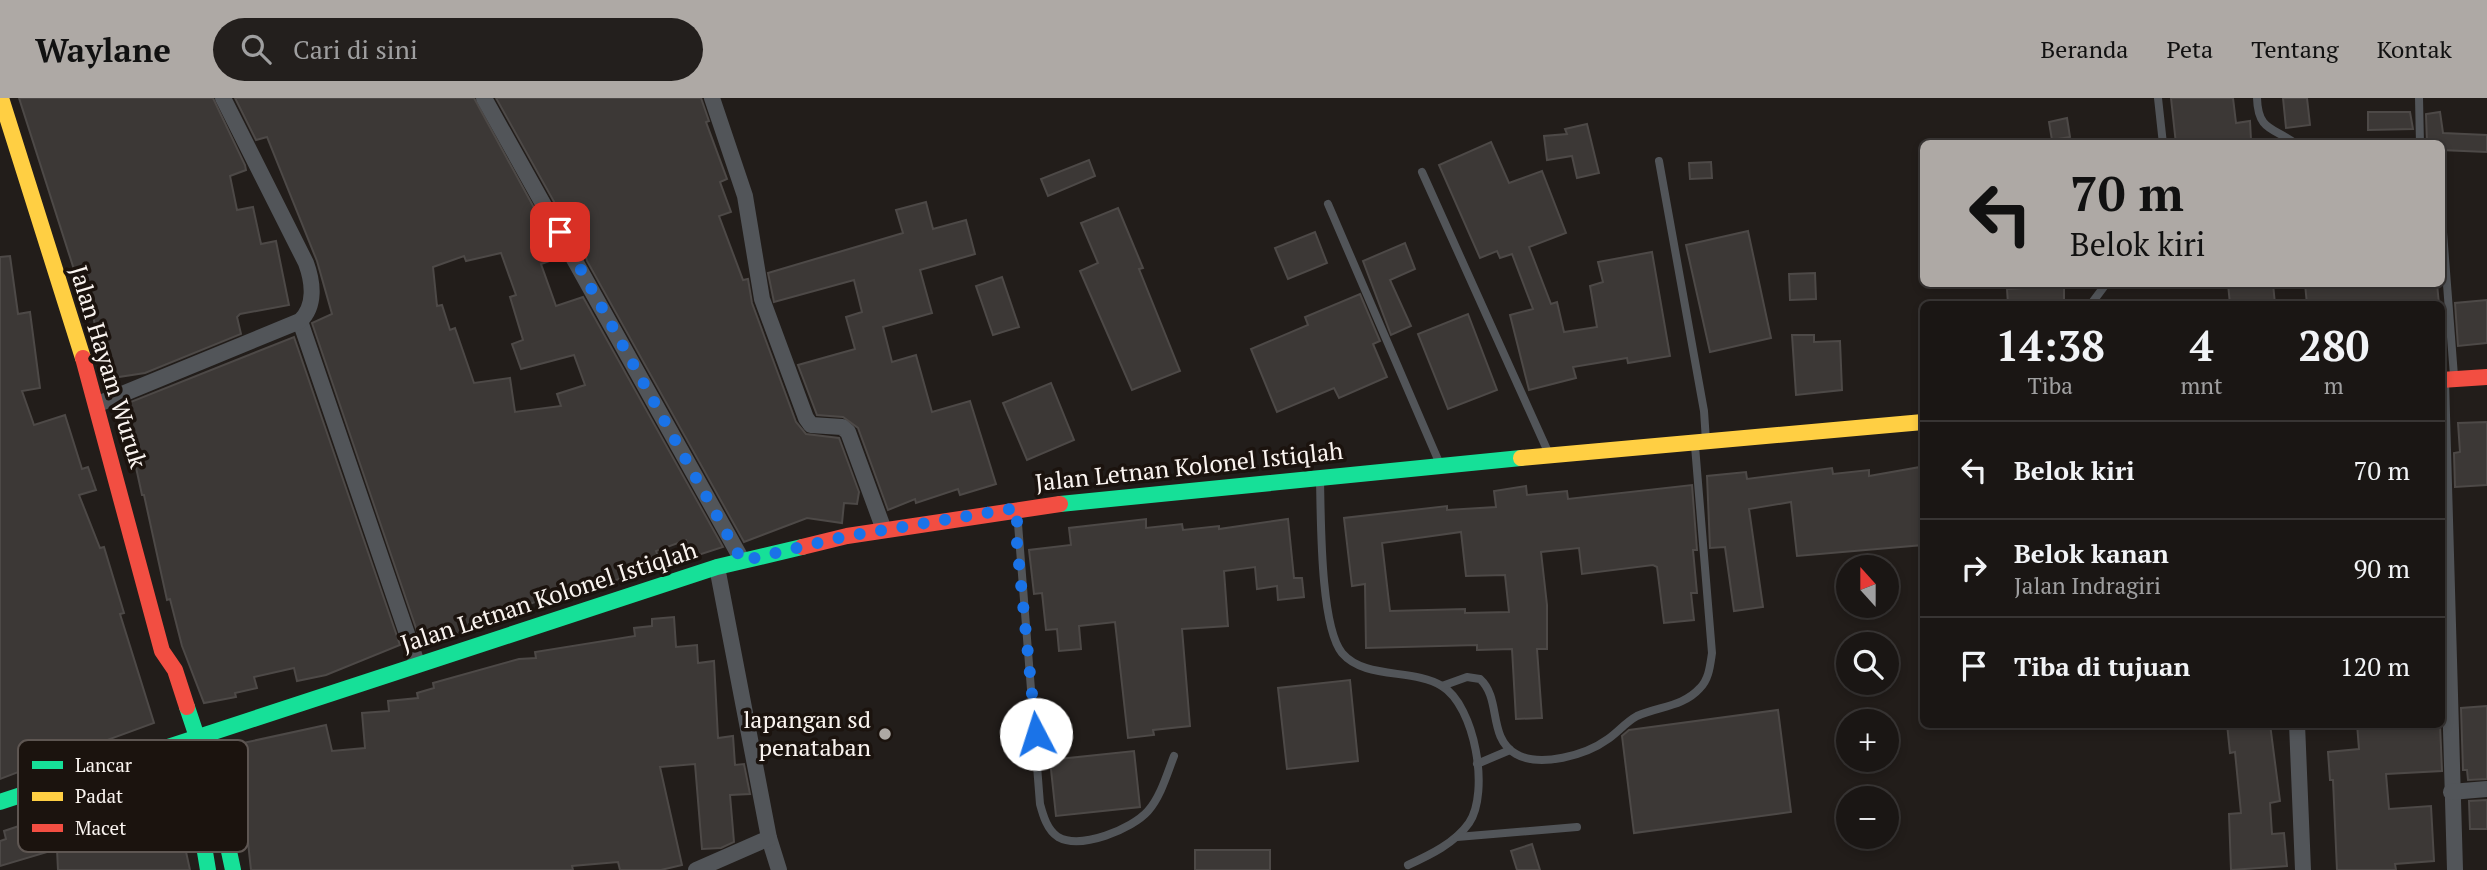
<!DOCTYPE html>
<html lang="id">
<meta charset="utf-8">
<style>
:root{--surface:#1a1614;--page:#231f1d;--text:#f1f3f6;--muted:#9f9fa0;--line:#383534;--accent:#aea9a5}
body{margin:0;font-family:"PT Serif",serif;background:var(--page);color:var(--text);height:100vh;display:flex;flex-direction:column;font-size:26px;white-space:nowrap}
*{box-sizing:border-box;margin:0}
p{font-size:23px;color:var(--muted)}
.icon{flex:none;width:38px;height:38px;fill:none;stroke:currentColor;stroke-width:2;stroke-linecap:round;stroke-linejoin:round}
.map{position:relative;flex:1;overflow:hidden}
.drawer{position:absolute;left:1920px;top:203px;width:525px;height:427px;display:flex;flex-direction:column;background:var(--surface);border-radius:10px;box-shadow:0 4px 10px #0003,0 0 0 2px var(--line)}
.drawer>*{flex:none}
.top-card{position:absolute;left:1920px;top:42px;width:525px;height:147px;border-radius:10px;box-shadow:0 4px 10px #0003,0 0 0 2px var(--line);background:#aea9a5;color:#111;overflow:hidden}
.needle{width:46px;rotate:339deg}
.fabs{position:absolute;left:1836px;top:457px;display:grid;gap:14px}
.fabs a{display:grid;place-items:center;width:63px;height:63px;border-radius:50%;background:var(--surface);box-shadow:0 4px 10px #0003,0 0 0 2px var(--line);font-size:35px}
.pin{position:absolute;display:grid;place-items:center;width:60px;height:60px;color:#fff;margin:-30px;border-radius:14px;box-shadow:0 4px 10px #0006}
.me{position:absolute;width:77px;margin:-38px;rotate:355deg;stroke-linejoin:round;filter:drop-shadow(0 0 5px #0008)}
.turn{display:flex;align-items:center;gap:24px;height:147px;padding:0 35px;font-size:32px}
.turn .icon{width:91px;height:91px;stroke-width:2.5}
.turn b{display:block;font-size:49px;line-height:60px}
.eta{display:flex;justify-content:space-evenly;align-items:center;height:119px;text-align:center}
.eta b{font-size:42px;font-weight:700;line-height:49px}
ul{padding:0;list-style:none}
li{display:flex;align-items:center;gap:21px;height:98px;padding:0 35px;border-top:2px solid var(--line)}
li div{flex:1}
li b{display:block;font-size:26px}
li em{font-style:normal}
header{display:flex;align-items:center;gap:42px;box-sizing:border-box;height:98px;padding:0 35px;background:var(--accent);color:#111}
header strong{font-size:33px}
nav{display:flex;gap:38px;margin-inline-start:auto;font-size:24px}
.search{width:490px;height:63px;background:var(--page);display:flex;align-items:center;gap:18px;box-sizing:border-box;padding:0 24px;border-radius:38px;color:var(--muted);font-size:26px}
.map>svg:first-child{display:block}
.building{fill:#3c3836;stroke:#4d4947;stroke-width:2;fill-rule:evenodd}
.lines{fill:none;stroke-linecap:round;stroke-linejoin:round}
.lane{stroke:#525559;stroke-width:8}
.street{stroke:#525559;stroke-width:16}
.fast{stroke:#16e098;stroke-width:16}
.slow{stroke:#ffcf43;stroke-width:16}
.jam{stroke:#f24e42;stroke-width:16}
.route{stroke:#1a73e8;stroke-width:12;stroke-dasharray:0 21.6}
.poi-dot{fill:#aea9a5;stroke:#1b130e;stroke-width:2.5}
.labels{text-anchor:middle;stroke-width:7;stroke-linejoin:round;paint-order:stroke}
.street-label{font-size:24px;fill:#faf4f0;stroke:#1b130e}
.poi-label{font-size:24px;fill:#faf4f0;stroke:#1b130e;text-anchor:end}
.key{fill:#1b130e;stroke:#5e5652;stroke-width:2}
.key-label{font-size:19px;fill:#faf4f0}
</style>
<header>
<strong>Waylane</strong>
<div class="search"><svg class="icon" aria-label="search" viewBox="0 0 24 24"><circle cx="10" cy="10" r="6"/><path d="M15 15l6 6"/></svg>Cari di sini</div>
<nav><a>Beranda</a><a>Peta</a><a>Tentang</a><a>Kontak</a></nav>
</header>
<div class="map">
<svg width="2487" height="772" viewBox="0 0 2487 772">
<rect width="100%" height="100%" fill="#221d1a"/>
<!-- building -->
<g class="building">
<polygon points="19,0 213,0 245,67 246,72 230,78 237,112 253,109 261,146 276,143 289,207 240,216 237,219 241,236 145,275 112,280 108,260 102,261 91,208 86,209"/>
<path d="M235 0H474L561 159 541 166 556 208 583 199 723 449 692 459 686 442 656 453 663 471 645 477 644 472 555 504 552 497 426 548 422 538 419 539 312 225 332 216 317 163 267 39 256 42ZM501 155 516 197 510 199 523 242 512 246 521 271 574 257 585 287 557 296 561 308 515 314 510 280 474 285 455 230 450 232 442 207 437 208 433 169 464 158 466 163Z"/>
<polygon points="496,0 701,0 709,23 706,24 727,81 720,84 731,114 719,118 743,182 748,181 752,205 796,324 806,336 839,340 859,394 857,406 844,405 842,425 807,420 744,444 587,163 584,151 581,152"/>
<polygon points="2171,0 2233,0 2236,25 2250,23 2251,42 2176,46"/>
<polygon points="2283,0 2307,0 2310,27 2286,30"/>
<polygon points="2368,14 2410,14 2413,31 2368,32"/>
<polygon points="2440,14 2443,35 2487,37 2487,54 2441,52 2441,46 2427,46 2426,16"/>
<polygon points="2067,20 2070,39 2052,42 2049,24"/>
<polygon points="1587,26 1599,75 1577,80 1572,58 1547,62 1544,38 1567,36 1565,31"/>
<polygon points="1491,44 1509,85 1542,73 1566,135 1529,149 1551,206 1557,204 1564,234 1597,229 1590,188 1603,184 1598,164 1652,154 1670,258 1628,265 1627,260 1573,269 1576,280 1529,292 1510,217 1533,211 1512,156 1500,160 1497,153 1480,160 1439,67"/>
<polygon points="1089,62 1095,78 1048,98 1041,81"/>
<polygon points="1711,64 1712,80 1690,81 1689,65"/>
<polygon points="926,104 933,131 966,122 975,156 920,172 932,215 883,229 892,264 916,257 932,314 970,303 996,386 960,397 958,391 916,405 915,401 888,412 858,330 843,319 817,317 798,267 855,251 846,219 862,214 854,182 774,204 768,175 903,135 896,112"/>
<polygon points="1118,110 1143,170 1139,171 1180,273 1132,292 1080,173 1098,165 1081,125"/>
<polygon points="1748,133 1771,240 1710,254 1686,147"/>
<polygon points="1315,134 1327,165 1288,181 1275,150"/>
<polygon points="1405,145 1415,171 1390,182 1411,228 1391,237 1363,163"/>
<polygon points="10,158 18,216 30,214 40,290 22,293 34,327 65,317 82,371 88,369 96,392 79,397 100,450 104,449 124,515 120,516 154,625 47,664 49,668 27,675 26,671 0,681 0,159"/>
<polygon points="1815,175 1816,201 1790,202 1789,176"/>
<polygon points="1002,179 1019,229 993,237 976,188"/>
<polygon points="2228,186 2273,186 2275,206 2230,206"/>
<polygon points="2305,186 2437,186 2439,206 2307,206"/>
<polygon points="2064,188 2064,206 2008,206 2007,191"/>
<polygon points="1360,196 1380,243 1373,246 1387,279 1339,300 1334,290 1277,314 1251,251 1308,227 1305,219"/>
<polygon points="2487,202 2487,245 2458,248 2455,205"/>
<polygon points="1468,216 1497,292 1448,311 1418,236"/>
<polygon points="1792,237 1814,237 1814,244 1840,243 1842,292 1796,297"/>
<polygon points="294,239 400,547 326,577 297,583 294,570 254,579 257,590 235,595 236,599 204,605 182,548 170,501 167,502 144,397 142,397 132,351 128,352 118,309"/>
<polygon points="1051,285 1074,342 1027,362 1003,305"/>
<polygon points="2487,324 2487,387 2455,389 2454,355 2460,354 2458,325"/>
<polygon points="1920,369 1923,390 1923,447 1797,458 1791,404 1749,411 1763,509 1734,513 1725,449 1710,450 1707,378 1746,374 1747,381 1832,370 1833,376 1869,372 1869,378"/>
<path d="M1692 387 1697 452H1693L1697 495H1691L1694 522 1664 525 1657 469 1653 467 1582 476 1579 450 1541 454 1547 507V551H1537L1542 620 1516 621 1512 551 1477 552V547L1366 550 1365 486 1352 488 1344 420 1447 408V412L1496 409 1494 393 1526 388 1527 397 1567 393 1568 401ZM1461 434 1466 478 1505 477 1509 514 1465 515V511L1390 513 1382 445Z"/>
<polygon points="1146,421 1146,430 1182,426 1183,432 1219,428 1219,431 1288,421 1294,480 1302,480 1304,499 1278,502 1277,488 1257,491 1255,469 1224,473 1228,528 1182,531 1190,628 1153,632 1154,637 1128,640 1115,524 1079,528 1081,551 1059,553 1057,531 1046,532 1042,495 1034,496 1029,452 1071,447 1069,430"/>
<polygon points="674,519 676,549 697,547 698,565 714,563 718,640 733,638 735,667 744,666 750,696 730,697 734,744 721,750 702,751 695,666 660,669 682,767 661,772 620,772 618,764 572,768 573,772 251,772 247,735 239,701 236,702 224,665 247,659 243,645 326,627 332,653 365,650 362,615 389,613 388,603 418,600 417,595 434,590 433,585 519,561 536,560 535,554 635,538 634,530 652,528 652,521"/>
<polygon points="1350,582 1358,663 1287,671 1278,590"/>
<polygon points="2487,608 2487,681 2468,682 2467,672 2463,672 2461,610"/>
<polygon points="1778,612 1791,714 1634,735 1622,638 1629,632"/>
<polygon points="2227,626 2270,626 2280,703 2270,705 2272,736 2284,735 2287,768 2231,772 2229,716 2241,715 2235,654 2230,655"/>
<polygon points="2357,626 2440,626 2442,673 2386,676 2389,711 2431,708 2434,763 2395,766 2396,772 2337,772 2333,682 2330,682 2328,654 2359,651"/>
<polygon points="1134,653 1140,709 1056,718 1050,662"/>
<polygon points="169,676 190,772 58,772 57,751 0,768 0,743 6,741 4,733 22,727 21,721 55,711 82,709 82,704 109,702 108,695 147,691 146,678"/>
<polygon points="2487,702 2487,731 2470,731 2469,703"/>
<polygon points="1532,746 1540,772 1517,772 1511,753"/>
<rect x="1195" y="752" width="75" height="20"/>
</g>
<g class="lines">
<!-- lane -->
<g class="lane">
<polyline points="2158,0 2163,46"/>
<path d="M2257 0C2258 34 2274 29 2296 46"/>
<polyline points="2419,0 2420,46"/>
<polyline points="1659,63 1704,313 1706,343"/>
<polyline points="1422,74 1549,356"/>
<polyline points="1328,106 1439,364"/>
<polyline points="2441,108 2454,278"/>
<polyline points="2091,206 2106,186"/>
<path d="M1320 382C1321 419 1320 528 1342 555 1365 582 1413 570 1442 588 1475 608 1490 694 1469 725 1455 745 1430 757 1408 767"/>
<path d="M1017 413 1040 706C1043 717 1047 732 1058 739 1081 752 1132 731 1148 713 1161 698 1167 676 1174 658"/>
<path d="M1442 588 1467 579 1480 581C1502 601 1487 639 1516 656 1540 670 1586 657 1608 641 1618 634 1626 624 1637 618 1659 608 1683 609 1700 590 1709 581 1710 568 1712 555L1695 348"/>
<polyline points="1477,666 1510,652"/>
<polyline points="1457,739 1577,729"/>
</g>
<!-- street -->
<g class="street">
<polyline points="484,0 742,462"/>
<polyline points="712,0 745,98 762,201 806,320 811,327 842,329 848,334 884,432"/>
<polyline points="300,223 417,565"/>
<polyline points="2441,282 2455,772"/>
<path d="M98 306 300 223C316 208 313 184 306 165L223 0"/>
<polyline points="2297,626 2303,772"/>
<polyline points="2451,694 2487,691"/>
<polyline points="769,740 779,772"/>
<polyline points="696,772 769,740 717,469"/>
</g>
<!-- fast -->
<g class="fast">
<polyline points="1060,406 1521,360"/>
<polyline points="187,609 218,702 233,772"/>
<polyline points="179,646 199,718 208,772"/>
<polyline points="0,704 717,469 802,449"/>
</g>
<!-- slow -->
<g class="slow">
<polyline points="1,0 83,260"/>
<polyline points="1521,360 1923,324"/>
</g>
<!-- jam -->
<g class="jam">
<polyline points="83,260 162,553 175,572 187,609"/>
<polyline points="2441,282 2487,279"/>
<polyline points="802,449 847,438 1060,406"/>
</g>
</g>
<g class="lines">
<!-- route -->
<polyline class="route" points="560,134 742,463 847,438 1017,410 1017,446 1036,636"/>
</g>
<!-- markers -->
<circle class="poi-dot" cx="885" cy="636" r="7"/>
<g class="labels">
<!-- street labels -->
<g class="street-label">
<text transform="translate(108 269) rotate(73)" y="8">Jalan Hayam Wuruk</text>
<text transform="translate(1189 369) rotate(-6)" y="8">Jalan Letnan Kolonel Istiqlah</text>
<text transform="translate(549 499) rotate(-18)" y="8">Jalan Letnan Kolonel Istiqlah</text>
</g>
<!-- poi labels -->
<g class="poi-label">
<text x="871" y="630">lapangan sd<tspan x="871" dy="28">penataban</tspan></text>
</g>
</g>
<!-- legend -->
<rect x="18" y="642" width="230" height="112" rx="10" class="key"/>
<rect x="32" y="663" width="31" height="8" fill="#16e098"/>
<rect x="32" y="694" width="31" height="9" fill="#ffcf43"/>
<rect x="32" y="726" width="31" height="8" fill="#f24e42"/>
<g class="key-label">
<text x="75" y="674">Lancar</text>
<text x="75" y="705">Padat</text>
<text x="75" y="737">Macet</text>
</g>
</svg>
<div class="fabs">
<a><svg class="needle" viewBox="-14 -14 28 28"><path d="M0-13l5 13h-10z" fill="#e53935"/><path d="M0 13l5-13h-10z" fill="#9f9fa0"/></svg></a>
<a><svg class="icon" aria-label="search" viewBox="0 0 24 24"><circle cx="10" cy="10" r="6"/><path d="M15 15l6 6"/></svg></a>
<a>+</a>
<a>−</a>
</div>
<div class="pin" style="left:560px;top:134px;background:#d93025"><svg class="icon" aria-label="arrive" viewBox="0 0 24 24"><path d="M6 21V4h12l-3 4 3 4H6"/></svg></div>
<svg class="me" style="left:1036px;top:636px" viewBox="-20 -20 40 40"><circle r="19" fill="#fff"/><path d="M0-13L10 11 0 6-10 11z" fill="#1a73e8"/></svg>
<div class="top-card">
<div class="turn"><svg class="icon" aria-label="left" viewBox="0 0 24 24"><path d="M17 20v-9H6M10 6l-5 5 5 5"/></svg><div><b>70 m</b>Belok kiri</div></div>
</div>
<section class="drawer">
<div class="eta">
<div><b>14:38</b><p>Tiba</p></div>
<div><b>4</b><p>mnt</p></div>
<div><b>280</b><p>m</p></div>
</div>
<ul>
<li><svg class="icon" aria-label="left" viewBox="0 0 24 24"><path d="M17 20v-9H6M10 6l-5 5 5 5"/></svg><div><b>Belok kiri</b></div><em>70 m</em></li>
<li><svg class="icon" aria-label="right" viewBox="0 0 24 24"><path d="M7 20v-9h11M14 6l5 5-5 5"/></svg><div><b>Belok kanan</b><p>Jalan Indragiri</p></div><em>90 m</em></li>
<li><svg class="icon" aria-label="arrive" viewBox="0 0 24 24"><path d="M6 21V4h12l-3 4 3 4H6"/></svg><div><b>Tiba di tujuan</b></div><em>120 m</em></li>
</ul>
</section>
</div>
